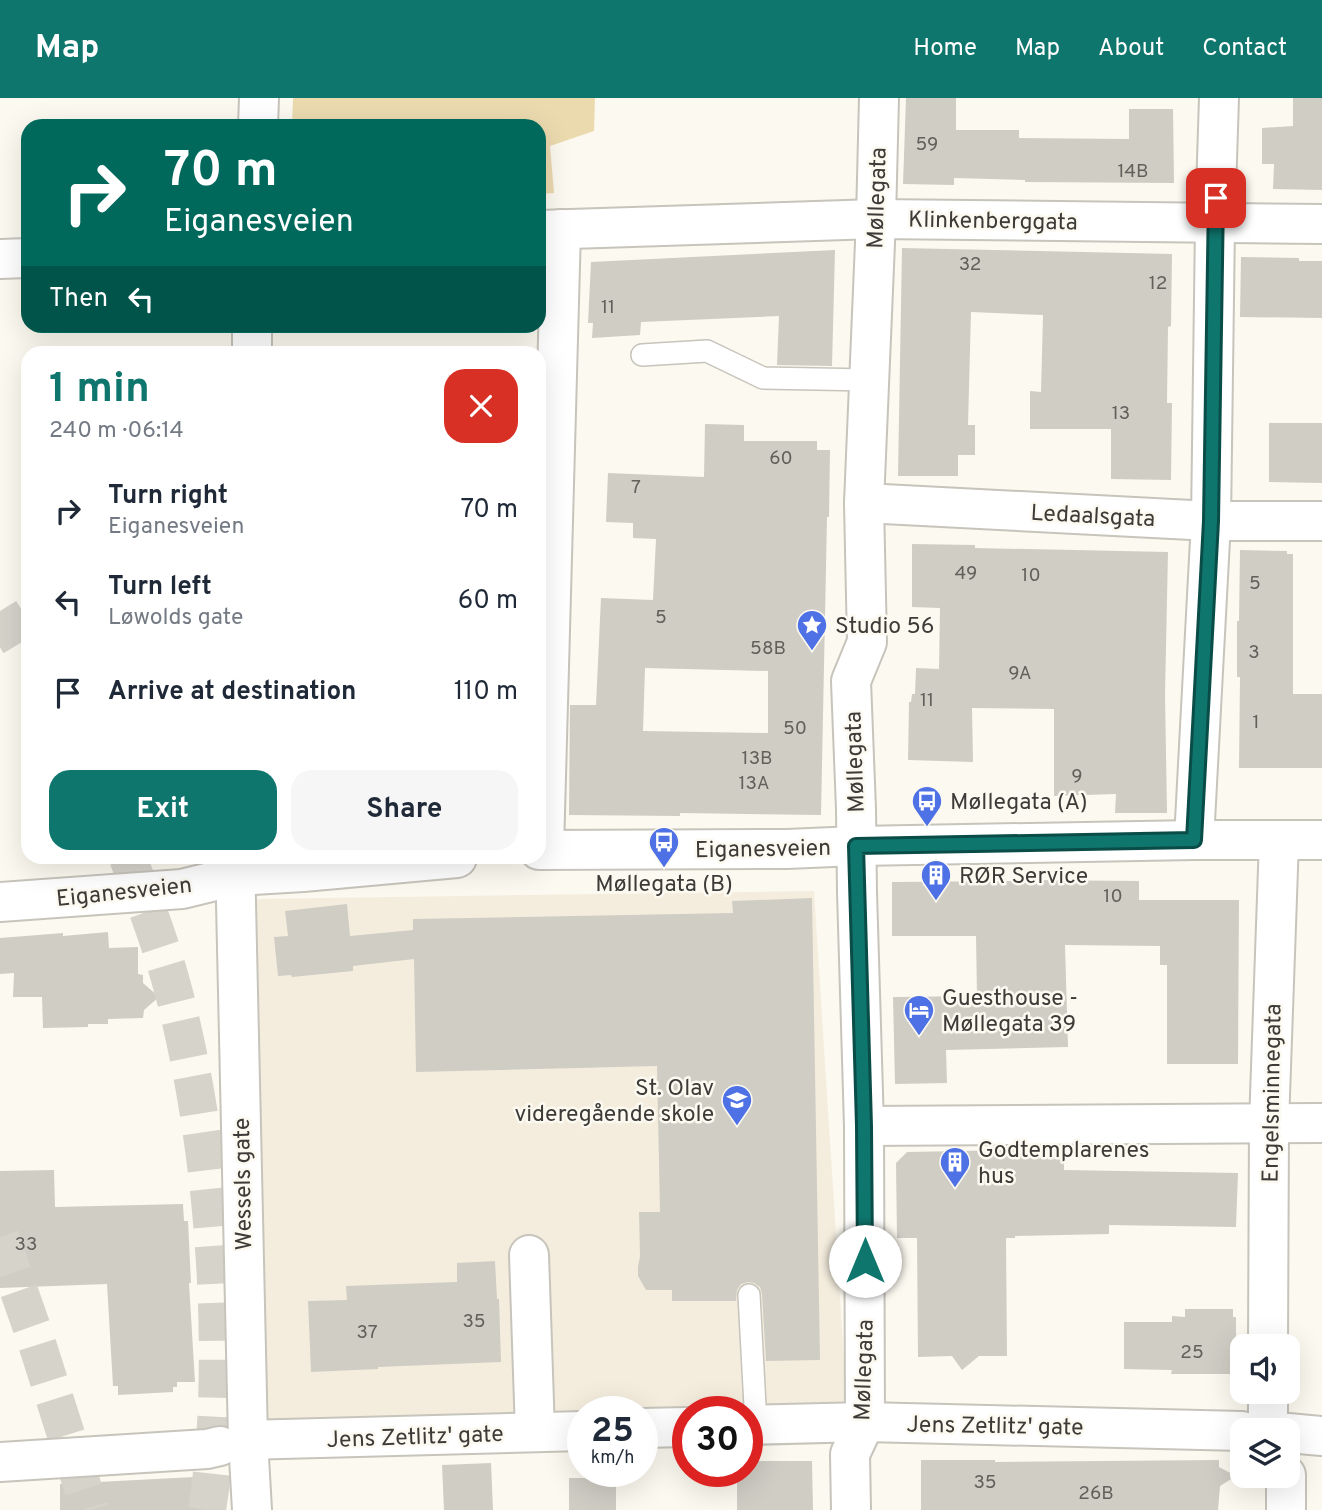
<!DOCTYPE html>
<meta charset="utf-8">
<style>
:root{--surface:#fff;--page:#f6f6f7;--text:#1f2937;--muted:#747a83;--accent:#0f766e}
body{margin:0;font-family:Overpass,sans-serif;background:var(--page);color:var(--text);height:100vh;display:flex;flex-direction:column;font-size:26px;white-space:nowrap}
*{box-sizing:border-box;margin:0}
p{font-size:23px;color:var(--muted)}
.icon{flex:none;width:38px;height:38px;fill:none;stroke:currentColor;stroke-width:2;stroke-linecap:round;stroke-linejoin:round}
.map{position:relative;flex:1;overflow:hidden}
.drawer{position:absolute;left:21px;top:248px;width:525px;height:518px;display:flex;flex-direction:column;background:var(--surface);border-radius:21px;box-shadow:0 7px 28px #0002}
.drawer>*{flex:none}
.banner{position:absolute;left:21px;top:21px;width:525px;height:214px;border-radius:21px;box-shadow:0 7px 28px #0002;background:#00695c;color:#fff;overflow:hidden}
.controls{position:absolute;left:1230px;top:1236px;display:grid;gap:14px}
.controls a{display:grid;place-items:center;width:70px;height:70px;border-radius:14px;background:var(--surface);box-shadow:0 7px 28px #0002;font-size:35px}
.speed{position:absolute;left:567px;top:1298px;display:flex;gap:14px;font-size:35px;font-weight:700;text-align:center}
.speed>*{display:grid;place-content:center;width:91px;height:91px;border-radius:50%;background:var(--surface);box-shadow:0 7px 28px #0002;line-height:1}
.speed small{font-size:18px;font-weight:400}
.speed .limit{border:10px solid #d22;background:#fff;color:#111}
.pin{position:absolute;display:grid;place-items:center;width:60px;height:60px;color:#fff;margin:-30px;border-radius:14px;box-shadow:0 4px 10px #0006}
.me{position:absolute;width:77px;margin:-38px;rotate:0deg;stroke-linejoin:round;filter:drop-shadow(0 0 5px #0008)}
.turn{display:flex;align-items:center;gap:24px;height:147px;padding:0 28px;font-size:32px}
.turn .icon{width:91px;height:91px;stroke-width:2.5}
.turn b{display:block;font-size:49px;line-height:60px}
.then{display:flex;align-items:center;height:66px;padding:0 28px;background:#0003;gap:14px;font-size:26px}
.round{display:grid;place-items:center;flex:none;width:74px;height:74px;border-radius:21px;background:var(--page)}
.summary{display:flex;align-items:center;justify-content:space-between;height:119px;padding:0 28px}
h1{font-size:42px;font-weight:700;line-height:52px;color:var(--accent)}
.button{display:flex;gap:14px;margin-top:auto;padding:14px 28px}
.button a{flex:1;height:80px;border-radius:21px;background:var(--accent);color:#fff;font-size:28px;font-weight:700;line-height:80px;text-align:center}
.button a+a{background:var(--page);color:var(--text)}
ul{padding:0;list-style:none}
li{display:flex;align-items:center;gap:21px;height:91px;padding:0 28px}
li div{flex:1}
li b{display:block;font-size:26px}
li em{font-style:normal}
header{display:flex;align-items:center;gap:42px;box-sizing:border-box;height:98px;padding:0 35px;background:var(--accent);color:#fff}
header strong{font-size:33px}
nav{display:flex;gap:38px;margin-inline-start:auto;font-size:24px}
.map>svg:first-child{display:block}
.built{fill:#f4edde}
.green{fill:#ecdaaf}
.building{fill:#d0cdc5;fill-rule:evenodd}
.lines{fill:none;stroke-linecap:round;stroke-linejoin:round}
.motorway-tunnel{stroke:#d6d3cb;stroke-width:38;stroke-dasharray:38 19;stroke-linecap:butt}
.service-casing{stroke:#c7c4bc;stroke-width:24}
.minor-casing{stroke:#c7c4bc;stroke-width:42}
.tertiary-casing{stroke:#c7c4bc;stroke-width:42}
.secondary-casing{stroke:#c7c4bc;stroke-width:42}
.service{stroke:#fff;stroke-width:21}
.minor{stroke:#fff;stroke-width:38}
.tertiary{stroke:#fff;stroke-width:38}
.secondary{stroke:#fff;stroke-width:38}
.route-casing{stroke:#0a4d48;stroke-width:18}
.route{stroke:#0f766e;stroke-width:12}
.labels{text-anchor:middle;stroke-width:5;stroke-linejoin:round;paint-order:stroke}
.number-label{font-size:19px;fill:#62605b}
.street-label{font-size:23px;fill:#3d3b38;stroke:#fcf9f0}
.poi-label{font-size:23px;fill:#3d3b38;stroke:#fcf9f0;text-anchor:start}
</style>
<header>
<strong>Map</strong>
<nav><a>Home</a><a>Map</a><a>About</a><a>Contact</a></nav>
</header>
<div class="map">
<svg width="1322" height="1412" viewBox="0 0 1322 1412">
<rect width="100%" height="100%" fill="#fcf9f0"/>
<!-- built -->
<polygon class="built" points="814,793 847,1309 583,1314 265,1324 252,801"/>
<!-- green -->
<polygon class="green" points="293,0 595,0 594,33 550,48 554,95 539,96 539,28 292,28"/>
<!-- building -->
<g class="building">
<polygon points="906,0 956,0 956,32 1019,32 1019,40 1129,41 1129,11 1173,11 1174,85 1025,84 1025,82 954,80 954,87 903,86"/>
<polygon points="1293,0 1322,0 1322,92 1273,91 1274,66 1262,66 1262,30 1293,28"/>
<polygon points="902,150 1172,156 1171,228 1168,229 1167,305 1172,305 1171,382 1111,381 1111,331 1030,331 1030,293 1041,294 1043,217 971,214 968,327 975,327 975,357 958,357 958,378 898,378"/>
<polygon points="835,152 832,268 777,267 779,218 641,224 640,237 592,240 593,225 588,225 591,164"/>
<polygon points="1241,159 1299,160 1299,163 1322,163 1322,220 1240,219"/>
<polygon points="1269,325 1322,325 1322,385 1269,384"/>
<path d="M705 326 744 327V343H817V352H830L829 419H827L821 717 680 715V718L569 717 570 607H596L601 500 653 502 656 441 633 440V425L606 424 608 375 704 379ZM645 570 768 573V635L643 633Z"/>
<polygon points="912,446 975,447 975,450 1168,454 1165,596 1167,715 1115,715 1116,696 1054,698 1054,611 972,610 973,664 908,662 909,604 911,604 912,596 915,596 916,570 939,571 940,510 912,509"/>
<polygon points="1240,452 1287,453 1287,456 1293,456 1293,596 1322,596 1322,670 1239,670 1240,579 1237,579 1237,523 1239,523"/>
<polygon points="1030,782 1139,783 1139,802 1239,802 1238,966 1167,966 1167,867 1160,867 1160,848 1065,847 1068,949 946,952 947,985 895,986 893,899 977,898 976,838 892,838 892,784 1030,783"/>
<polygon points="812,800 820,1262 766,1263 762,1196 760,1189 754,1185 748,1184 741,1186 737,1192 736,1203 672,1203 672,1192 646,1192 638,1178 638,1169 640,1158 639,1114 660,1114 657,968 416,974 414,861 353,868 353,873 292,879 291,877 278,878 274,839 288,838 285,813 347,806 350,838 413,832 413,821 733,815 732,803"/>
<polygon points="108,834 109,850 138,849 138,876 143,877 143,885 159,899 144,912 143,920 108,921 108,926 88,926 88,929 43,930 42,899 13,899 14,875 0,876 0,840 63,835 63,838"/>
<polygon points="1014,1052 1014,1053 1064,1055 1064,1072 1238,1075 1236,1129 1109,1127 1109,1136 1015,1138 1015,1140 1006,1140 1007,1258 979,1258 962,1272 952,1258 918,1259 917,1140 897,1140 896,1065 907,1054"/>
<polygon points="54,1072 55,1109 183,1106 184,1123 188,1123 191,1185 189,1185 195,1284 177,1284 177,1289 173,1289 173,1294 118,1297 118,1288 113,1288 107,1186 0,1190 0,1073"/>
<polygon points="495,1163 497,1201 499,1201 501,1264 378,1269 378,1271 311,1274 308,1203 347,1202 346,1188 457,1184 457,1165"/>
<polygon points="1185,1211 1233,1211 1233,1219 1236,1219 1236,1276 1171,1276 1172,1272 1124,1271 1124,1224 1172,1224 1172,1218 1185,1219"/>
<polygon points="921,1362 995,1362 995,1364 1219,1362 1219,1369 1236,1378 1220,1388 1218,1412 921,1412"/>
<polygon points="747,1363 812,1363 813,1412 737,1412 737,1374 747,1374"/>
<polygon points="491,1365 493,1412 444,1412 442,1367"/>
<polygon points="213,1378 215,1412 60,1412 60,1386"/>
<rect x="569" y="1380" width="47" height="32"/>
</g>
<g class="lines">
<!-- motorway-tunnel -->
<g class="motorway-tunnel">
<polyline points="0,513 28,559"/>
<path d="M128 760C145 804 162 849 174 895 200 997 213 1101 217 1205 219 1274 218 1344 207 1412"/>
<polyline points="0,1139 34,1236 90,1412"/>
</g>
<!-- service casing -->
<g class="service-casing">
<g id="service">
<polyline points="642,257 707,253 763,280 869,282"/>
<polyline points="749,1197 756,1327"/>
</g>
</g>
<!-- minor casing -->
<g class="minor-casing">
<g id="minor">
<polyline points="539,132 876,121 1322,126"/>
<polyline points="0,161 28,160"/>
<polyline points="864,405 1211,423 1322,423"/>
<polyline points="1194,742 1211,423 1215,125 1219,0"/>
<polyline points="544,751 561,131"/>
<polyline points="864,1028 1322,1025"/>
<polyline points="529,1157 535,1334"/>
<polyline points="1268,1248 1269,1026 1279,742"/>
<polyline points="747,1327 865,1324 1242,1333"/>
<polyline points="642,1330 688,1329"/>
<polyline points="1268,1332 1268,1293"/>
<polyline points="1288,1335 1322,1338"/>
<polyline points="248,1342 583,1333"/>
<polyline points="0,1364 207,1351 220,1348"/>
<polyline points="1286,1377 1286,1412"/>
<polyline points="851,1412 850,1356 865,1324 864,1028 857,794 856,711 851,583 867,544 864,405 876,121 879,0"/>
</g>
</g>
<!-- tertiary casing -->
<g class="tertiary-casing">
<g id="tertiary">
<polyline points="539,752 787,751 856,748 1194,742 1322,742"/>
<polyline points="0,804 182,791 235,778 303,774 457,760"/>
</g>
</g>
<!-- secondary casing -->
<g class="secondary-casing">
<g id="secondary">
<polyline points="258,28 259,0"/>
<polyline points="252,256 252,228"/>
<polyline points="235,760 248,1342 252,1412"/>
</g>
</g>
<!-- service -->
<use href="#service" class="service"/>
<!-- minor -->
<use href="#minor" class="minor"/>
<!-- tertiary -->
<use href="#tertiary" class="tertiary"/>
<!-- secondary -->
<use href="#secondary" class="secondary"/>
</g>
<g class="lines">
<!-- route casing -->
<g class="route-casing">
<polyline id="route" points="865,1163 864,1028 856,748 1194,742 1211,423 1216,100"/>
</g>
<!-- route -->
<use href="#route" class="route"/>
</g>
<!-- icons -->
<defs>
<g id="sight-pin" transform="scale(1.575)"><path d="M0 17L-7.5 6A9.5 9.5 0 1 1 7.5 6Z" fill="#4e71e5" stroke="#fcf9f0"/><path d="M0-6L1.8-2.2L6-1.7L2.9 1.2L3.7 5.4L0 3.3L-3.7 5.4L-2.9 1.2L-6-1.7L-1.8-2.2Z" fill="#fff"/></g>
<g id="bus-pin" transform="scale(1.575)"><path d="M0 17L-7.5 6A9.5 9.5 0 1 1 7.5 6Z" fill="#4e71e5" stroke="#fcf9f0"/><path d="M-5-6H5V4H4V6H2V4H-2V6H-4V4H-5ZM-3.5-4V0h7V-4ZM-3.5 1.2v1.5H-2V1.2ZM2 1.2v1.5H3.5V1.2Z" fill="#fff"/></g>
<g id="building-pin" transform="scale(1.575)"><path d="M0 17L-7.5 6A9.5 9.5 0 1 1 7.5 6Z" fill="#4e71e5" stroke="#fcf9f0"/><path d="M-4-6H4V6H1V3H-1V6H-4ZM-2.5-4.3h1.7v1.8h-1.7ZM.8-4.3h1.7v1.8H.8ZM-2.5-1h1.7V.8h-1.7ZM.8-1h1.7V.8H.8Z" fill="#fff"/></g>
<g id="hotel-pin" transform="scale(1.575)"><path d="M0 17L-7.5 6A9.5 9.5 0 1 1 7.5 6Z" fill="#4e71e5" stroke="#fcf9f0"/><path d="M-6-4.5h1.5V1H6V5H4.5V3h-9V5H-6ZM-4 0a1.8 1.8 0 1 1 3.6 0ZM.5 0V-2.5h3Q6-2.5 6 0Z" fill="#fff"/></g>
<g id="school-pin" transform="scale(1.575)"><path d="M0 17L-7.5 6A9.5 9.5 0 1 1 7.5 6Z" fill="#4e71e5" stroke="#fcf9f0"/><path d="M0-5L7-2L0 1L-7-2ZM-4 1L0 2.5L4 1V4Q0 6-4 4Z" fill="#fff"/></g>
</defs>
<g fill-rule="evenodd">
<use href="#sight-pin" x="812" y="527"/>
<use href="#bus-pin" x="927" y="703"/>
<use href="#bus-pin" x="664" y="744"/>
<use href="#building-pin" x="936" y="777"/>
<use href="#hotel-pin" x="919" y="912"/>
<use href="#school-pin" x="737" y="1002"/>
<use href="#building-pin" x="955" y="1064"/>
</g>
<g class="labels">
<!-- number labels -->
<g class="number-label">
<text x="927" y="52">59</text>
<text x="1133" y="79">14B</text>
<text x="970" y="172">32</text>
<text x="1158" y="191">12</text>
<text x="608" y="215">11</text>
<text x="1121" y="321">13</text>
<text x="781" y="366">60</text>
<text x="636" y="395">7</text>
<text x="966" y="481">49</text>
<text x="1031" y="483">10</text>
<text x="1255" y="491">5</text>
<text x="661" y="525">5</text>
<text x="768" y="556">58B</text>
<text x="1254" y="560">3</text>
<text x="1020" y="581">9A</text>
<text x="927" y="608">11</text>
<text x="1256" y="630">1</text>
<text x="795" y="636">50</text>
<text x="757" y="666">13B</text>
<text x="1077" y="684">9</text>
<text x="754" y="691">13A</text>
<text x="1113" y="804">10</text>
<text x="26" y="1152">33</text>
<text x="474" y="1229">35</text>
<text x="367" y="1240">37</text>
<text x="1192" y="1260">25</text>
<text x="985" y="1390">35</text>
<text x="1096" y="1401">26B</text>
</g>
<!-- street labels -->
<g class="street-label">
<text transform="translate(876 100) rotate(-88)" y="8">Møllegata</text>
<text transform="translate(993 122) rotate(1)" y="8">Klinkenberggata</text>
<text transform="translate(1093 417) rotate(3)" y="8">Ledaalsgata</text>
<text transform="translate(854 664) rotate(-92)" y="8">Møllegata</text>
<text transform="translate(763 750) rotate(-1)" y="8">Eiganesveien</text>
<text transform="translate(124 793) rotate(-6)" y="8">Eiganesveien</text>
<text transform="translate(1271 995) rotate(-89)" y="8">Engelsminnegata</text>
<text transform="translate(242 1086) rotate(-91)" y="8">Wessels gate</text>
<text transform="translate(863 1272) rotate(-88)" y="8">Møllegata</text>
<text transform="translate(995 1327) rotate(1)" y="8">Jens Zetlitz' gate</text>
<text transform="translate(415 1338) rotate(-2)" y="8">Jens Zetlitz' gate</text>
</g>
<!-- poi labels -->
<g class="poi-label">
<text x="835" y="535">Studio 56</text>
<text x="950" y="711">Møllegata (A)</text>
<text x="959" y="785">RØR Service</text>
<text x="664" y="793" text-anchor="middle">Møllegata (B)</text>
<text x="942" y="907">Guesthouse -<tspan x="942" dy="26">Møllegata 39</tspan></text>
<text x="714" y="997" text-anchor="end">St. Olav<tspan x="714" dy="26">videregående skole</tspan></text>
<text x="978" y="1059">Godtemplarenes<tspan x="978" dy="26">hus</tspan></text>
</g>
</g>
</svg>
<div class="controls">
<a><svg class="icon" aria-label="sound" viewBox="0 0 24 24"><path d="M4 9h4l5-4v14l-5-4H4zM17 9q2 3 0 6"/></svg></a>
<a><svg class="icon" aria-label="layers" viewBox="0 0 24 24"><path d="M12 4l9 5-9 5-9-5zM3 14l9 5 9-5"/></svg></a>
</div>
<div class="speed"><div>25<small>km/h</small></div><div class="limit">30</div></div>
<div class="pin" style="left:1216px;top:100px;background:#d93025"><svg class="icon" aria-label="arrive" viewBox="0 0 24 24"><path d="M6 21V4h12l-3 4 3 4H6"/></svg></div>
<svg class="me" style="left:865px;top:1163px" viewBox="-20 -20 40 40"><circle r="19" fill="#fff"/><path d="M0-13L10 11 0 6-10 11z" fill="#0f766e"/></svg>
<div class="banner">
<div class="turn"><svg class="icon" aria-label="right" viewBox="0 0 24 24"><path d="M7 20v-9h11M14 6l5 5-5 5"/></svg><div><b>70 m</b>Eiganesveien</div></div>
<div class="then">Then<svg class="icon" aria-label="left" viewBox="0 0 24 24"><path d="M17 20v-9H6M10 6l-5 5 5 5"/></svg></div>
</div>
<section class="drawer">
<div class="summary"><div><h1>1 min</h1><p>240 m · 06:14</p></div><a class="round" style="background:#d93025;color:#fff"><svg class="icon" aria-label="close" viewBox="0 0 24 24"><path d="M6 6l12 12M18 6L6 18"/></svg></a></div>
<ul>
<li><svg class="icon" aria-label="right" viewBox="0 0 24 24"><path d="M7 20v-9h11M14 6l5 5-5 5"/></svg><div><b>Turn right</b><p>Eiganesveien</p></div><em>70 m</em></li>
<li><svg class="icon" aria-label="left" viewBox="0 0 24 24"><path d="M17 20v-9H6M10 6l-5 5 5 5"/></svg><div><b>Turn left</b><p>Løwolds gate</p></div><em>60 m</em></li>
<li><svg class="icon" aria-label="arrive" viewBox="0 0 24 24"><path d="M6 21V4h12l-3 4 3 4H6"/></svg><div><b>Arrive at destination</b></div><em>110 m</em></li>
</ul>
<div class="button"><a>Exit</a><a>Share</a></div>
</section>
</div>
